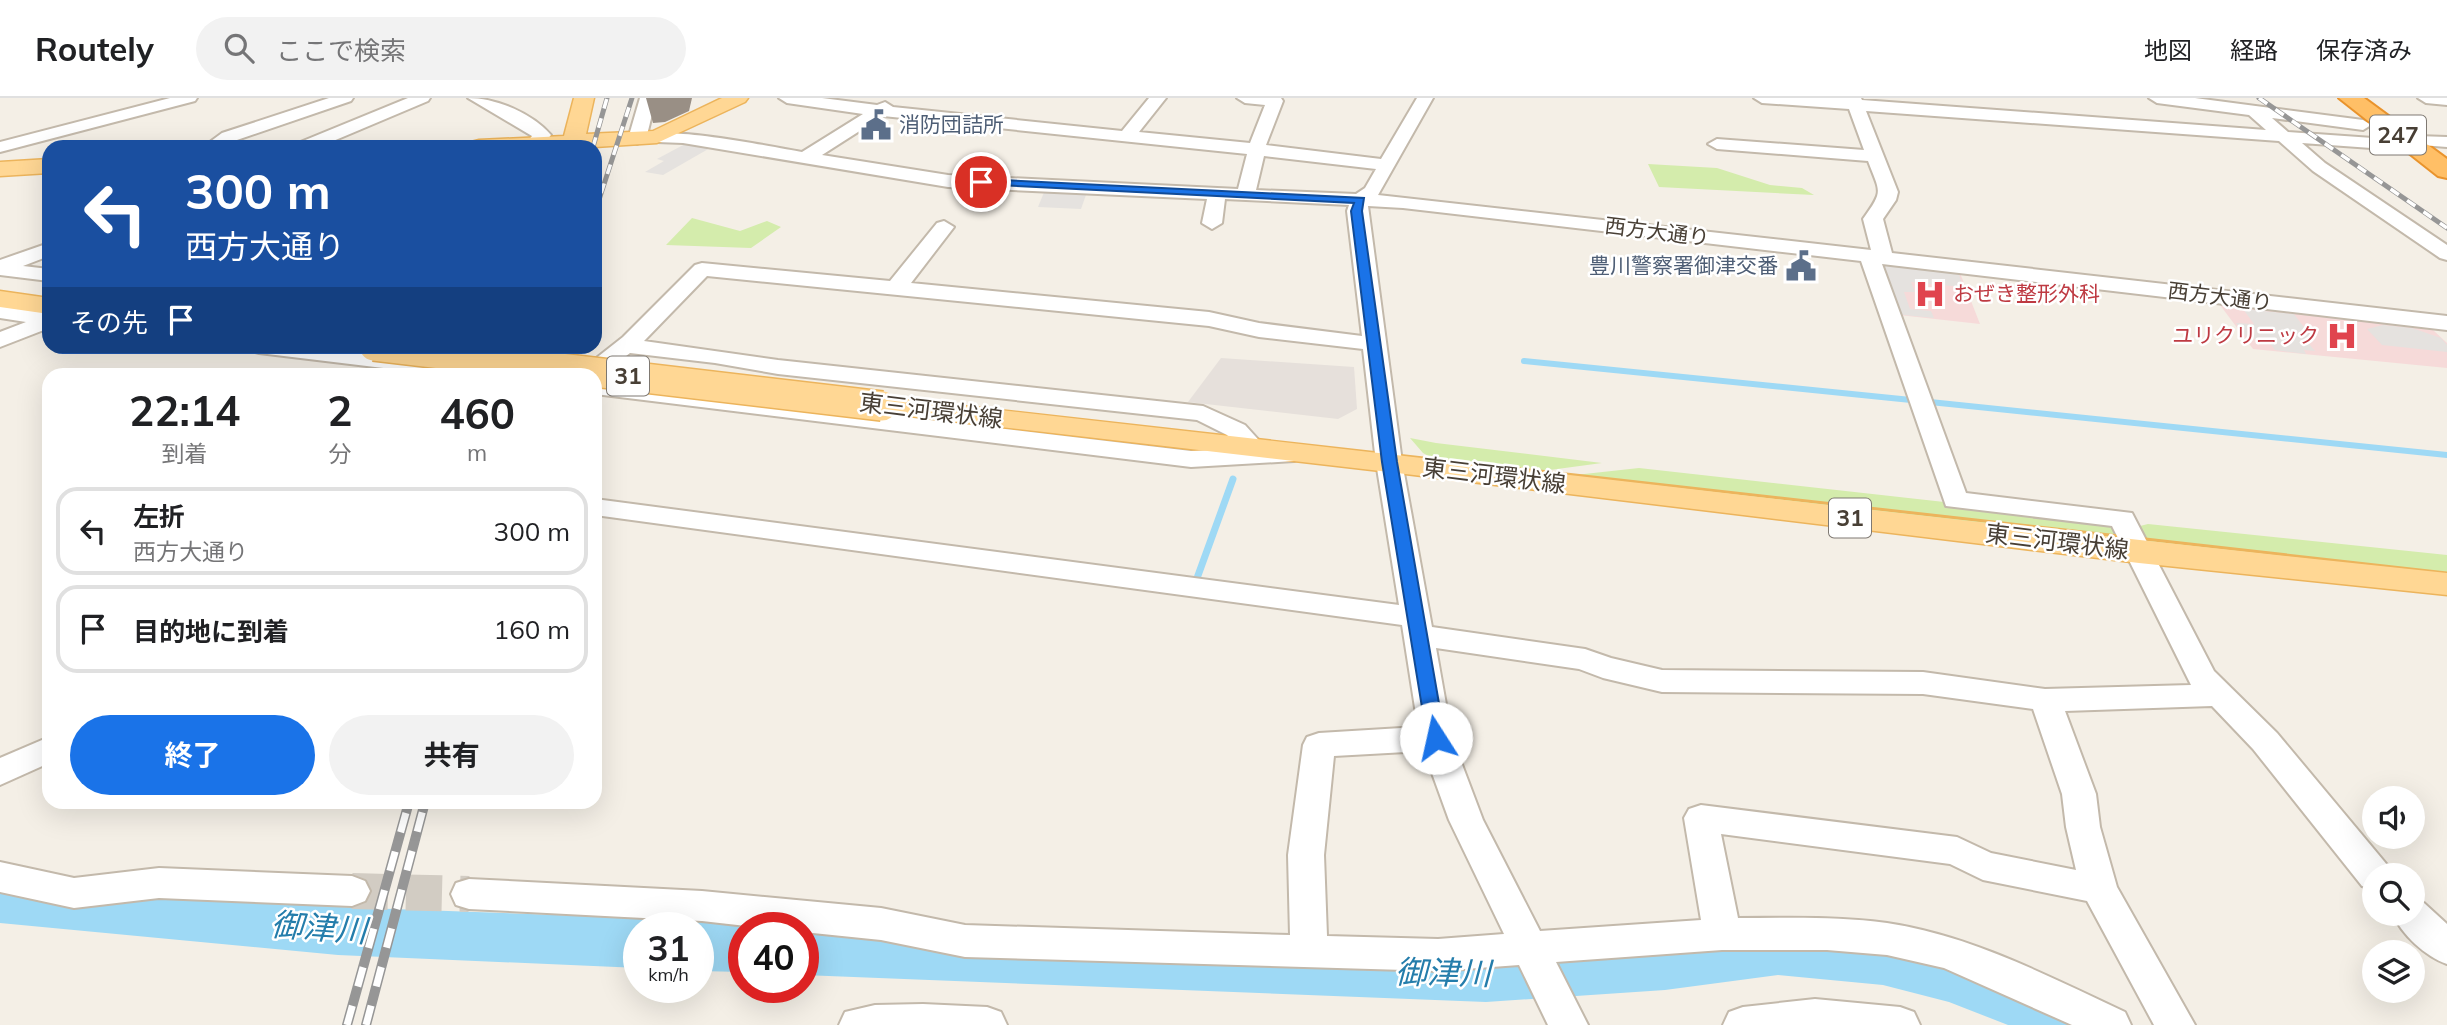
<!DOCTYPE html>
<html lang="ja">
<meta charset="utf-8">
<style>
:root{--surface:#fff;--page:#f2f2f2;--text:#202124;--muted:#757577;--line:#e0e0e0;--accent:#1a73e8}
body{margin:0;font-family:Mulish,"Noto Sans JP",sans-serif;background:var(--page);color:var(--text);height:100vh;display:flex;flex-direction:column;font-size:26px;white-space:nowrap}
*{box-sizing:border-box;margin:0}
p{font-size:23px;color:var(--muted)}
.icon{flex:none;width:38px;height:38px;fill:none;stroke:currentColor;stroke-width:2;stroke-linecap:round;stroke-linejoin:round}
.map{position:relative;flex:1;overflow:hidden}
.sheet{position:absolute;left:42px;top:270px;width:560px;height:441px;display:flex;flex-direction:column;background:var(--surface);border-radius:21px;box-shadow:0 7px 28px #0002}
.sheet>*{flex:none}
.top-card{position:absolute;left:42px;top:42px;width:560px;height:214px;border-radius:21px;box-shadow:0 7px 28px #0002;background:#1a4fa0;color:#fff;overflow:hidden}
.tools{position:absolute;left:2362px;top:688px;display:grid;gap:14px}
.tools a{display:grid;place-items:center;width:63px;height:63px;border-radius:50%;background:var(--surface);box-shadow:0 7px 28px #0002;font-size:35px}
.speed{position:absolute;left:623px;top:814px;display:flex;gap:14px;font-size:35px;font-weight:700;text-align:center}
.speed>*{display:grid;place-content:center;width:91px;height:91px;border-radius:50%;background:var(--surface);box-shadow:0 7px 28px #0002;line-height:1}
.speed small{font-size:18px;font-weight:400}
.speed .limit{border:10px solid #d22;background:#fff;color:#111}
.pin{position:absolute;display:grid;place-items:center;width:60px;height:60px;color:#fff;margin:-30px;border:4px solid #fff;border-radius:50%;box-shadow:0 2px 7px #0007}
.me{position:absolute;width:77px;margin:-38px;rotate:350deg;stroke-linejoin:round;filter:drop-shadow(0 0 5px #0008)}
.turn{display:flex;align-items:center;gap:24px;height:147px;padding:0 28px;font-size:32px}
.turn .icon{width:91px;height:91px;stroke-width:2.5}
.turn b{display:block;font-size:49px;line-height:60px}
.then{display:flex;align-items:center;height:66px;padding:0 28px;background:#0003;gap:14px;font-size:26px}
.eta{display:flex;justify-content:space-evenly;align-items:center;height:119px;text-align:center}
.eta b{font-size:42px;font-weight:700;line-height:49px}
.action{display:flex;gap:14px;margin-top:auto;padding:14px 28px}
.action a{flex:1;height:80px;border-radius:42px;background:var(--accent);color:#fff;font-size:28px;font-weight:700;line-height:80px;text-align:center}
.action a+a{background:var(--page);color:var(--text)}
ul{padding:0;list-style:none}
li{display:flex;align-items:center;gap:21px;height:88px;margin:0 14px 10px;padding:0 14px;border:4px solid var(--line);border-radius:21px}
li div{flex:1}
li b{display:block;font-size:26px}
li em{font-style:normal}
header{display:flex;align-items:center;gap:42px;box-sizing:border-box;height:98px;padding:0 35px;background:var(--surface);border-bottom:2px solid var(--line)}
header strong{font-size:33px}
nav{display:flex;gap:38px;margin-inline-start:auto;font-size:24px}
.search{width:490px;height:63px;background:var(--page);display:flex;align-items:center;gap:18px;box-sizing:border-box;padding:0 24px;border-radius:38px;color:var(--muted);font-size:26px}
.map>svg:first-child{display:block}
.industrial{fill:#e6e0db}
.medical{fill:#f6dad9}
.green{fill:#d4ecac}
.parking{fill:#e5e2df}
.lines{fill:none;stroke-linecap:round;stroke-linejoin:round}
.stream-far1{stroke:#9ed9f5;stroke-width:6}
.stream{stroke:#9ed9f5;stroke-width:7}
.river{fill:#9ed9f5;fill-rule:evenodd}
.minor-tunnel{stroke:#d2ccc3;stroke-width:36;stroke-dasharray:36 18;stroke-linecap:butt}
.minor-casing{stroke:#c3b9ab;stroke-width:4}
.major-casing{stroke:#ecb45c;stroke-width:3}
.highway-casing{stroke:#e9932c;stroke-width:4}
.minor{fill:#fff;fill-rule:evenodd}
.major{fill:#ffd794;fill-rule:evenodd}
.highway{fill:#ffbf66;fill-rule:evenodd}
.rail-far2-casing{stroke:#969696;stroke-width:5}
.rail-far1-casing{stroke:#969696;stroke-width:6}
.rail-casing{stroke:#969696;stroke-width:10}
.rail-far2{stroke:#fff;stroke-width:3.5;stroke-dasharray:10;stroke-linecap:butt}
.rail-far1{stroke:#fff;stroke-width:4.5;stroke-dasharray:13;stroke-linecap:butt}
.rail{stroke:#fff;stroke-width:7;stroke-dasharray:20;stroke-linecap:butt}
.major-bridge-casing{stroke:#ecb45c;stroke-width:32;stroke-linecap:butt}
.major-bridge{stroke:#ffd794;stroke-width:29}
.shaded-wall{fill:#998f85}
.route{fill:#1a73e8;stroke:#114b97;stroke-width:2}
.labels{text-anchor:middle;stroke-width:5;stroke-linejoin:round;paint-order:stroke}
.far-service-label{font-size:21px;fill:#4e5e75;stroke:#fff;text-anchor:start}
.far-street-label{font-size:21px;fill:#483f35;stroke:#fff}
.far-health-label{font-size:21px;fill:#be3a42;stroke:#fff;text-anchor:start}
.shield{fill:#fff;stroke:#7f7972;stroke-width:2}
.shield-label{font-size:23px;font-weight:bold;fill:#483f35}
.street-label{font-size:24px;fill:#483f35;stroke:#fff}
.near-water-label{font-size:32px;font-style:italic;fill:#247dab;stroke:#fff}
</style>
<header>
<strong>Routely</strong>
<div class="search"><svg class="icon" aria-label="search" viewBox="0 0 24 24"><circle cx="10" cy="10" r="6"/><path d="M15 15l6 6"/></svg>ここで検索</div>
<nav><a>地図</a><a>経路</a><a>保存済み</a></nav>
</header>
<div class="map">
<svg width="2447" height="927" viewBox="0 0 2447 927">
<rect width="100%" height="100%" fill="#f4efe6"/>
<!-- industrial -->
<polygon class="industrial" points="1221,260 1354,269 1357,311 1338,321 1188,304"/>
<!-- medical -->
<g class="medical">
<polygon points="1879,166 1960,175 1980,226 1899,217"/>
<polygon points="2220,207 2433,232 2447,245 2447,270 2253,251"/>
</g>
<!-- green -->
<g class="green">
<polygon points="1648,66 1717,70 1770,87 1802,90 1814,97 1659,89"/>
<polygon points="692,120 740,133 767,123 781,129 751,150 666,147"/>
<polygon points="1410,340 1436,345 1602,365 1535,374 1434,361 1423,355"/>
<polygon points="1639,370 2106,422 2114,425 2125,442 1566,378"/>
<path d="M2148 426 2447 457V480L2152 445C2146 442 2139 436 2140 428Z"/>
</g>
<!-- parking -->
<g class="parking">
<polygon points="685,46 710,50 663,77 645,74 664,63 657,61"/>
<polygon points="1045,92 1087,94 1081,111 1038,109"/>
<polygon points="1882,167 1959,176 1963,189 1911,184 1915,194 1904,194 1910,211 1931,213 1934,220 1904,217 1901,216"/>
<polygon points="2243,211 2294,216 2313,241 2305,241 2315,253 2304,252 2306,256 2275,252 2268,243 2247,240 2236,225 2254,226"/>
<polygon points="2383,227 2412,230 2441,240 2447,247 2447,254 2382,247 2367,231"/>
</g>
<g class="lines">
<!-- stream-far1 -->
<g class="stream-far1">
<polyline points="1524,263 1911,302"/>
<polyline points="1930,304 2447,357"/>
</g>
<!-- stream -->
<polyline class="stream" points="1192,482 1196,483 1233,381"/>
<!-- river -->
<g class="river">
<polygon points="0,779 338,809 639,820 661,830 639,830 639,870 338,857 0,825"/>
<polygon points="698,823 744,824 760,830 744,830 744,874 698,873 698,830 680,830"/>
<polygon points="803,827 1486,852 1665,840 1778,827 1883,837 1954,853 2076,898 2091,907 2100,927 2008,927 1949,904 1883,887 1778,877 1665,892 1486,904 803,877 803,830 796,830"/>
</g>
<!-- minor-tunnel -->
<polyline class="minor-tunnel" points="352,793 469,796"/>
<!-- minor casing -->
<g class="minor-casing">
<g id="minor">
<polygon points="170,0 197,0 195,3 0,54 0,44"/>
<polygon points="329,0 353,0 351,3 234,43 224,49 203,49 222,35"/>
<polygon points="408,0 430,0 428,3 319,49 295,49 298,45"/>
<path d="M468 0C496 0 532 15 551 37L541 49H523L532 38Z"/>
<polygon points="640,0 656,0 646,41 637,46 628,41"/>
<path d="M779 0H822L877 7 885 4 893 9 1122 33 1149 0H1166L1139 34 1250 45 1265 7 1245 5 1237 0H1281L1283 3 1266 47 1381 61 1417 0H1433L1378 97 1871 152 1863 121C1884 92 1880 95 1868 63L1717 51 1708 46 1717 41 1864 52 1849 11 1762 5 1754 0H1861L1862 2 2266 32 2249 17 2157 5 2149 0H2195L2363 22 2371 27 2363 32 2272 20 2288 34 2415 43 2417 38 2447 39V49L2421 47 2419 52 2413 53 2302 45 2325 65 2447 147V162L2440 160 2313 73 2279 43 1866 13 1898 94 1896 102 1883 121 1892 155 2447 218V232L1882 166 1966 395 2132 415 2214 573 2277 635 2388 768 2392 777H2375V792L2362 788 2253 651 2212 608 2065 613 2096 696 2100 729 2117 789 2195 927H2154L2087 803 1983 782 1950 766 1721 736 1738 820C1787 820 1837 818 1887 825 1970 837 2050 879 2125 914L2131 927H2072L1944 870 1887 857 1827 852H1722L1556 864 1588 927H1548L1519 867 1438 873 965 859 881 842 803 834V830H764L702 823 469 811 456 807 451 796 456 785 469 781 702 793 881 810 965 827 1290 837 1288 757 1303 647 1307 639 1319 635 1418 629 1402 527 595 417V401L1399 507 1376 364 1363 251 1259 239 1209 228 707 178 644 243 778 262 1203 308 1245 327 1265 349 1303 350 1307 355 1303 360 1294 363 1191 369 595 296V282L1191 353 1240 351 1227 337 1197 322 778 276 715 265 630 255 596 281 595 276H576L623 239 695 167 702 165 890 183 937 125 944 123 954 129 911 185 1209 214 1259 225 1362 238 1347 113 1349 107 1225 101 1222 125 1212 131 1202 125 1207 101 948 89 683 45 657 44 648 39C660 26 779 50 802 54L863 16 787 5ZM883 18 1247 56 1238 91 948 77 822 57ZM1264 58 1376 71 1365 90 1356 96 1256 92ZM1368 108 1403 110 1861 163 1946 408 2112 428 2191 587 2045 591 1923 574 1662 572 1611 560 1585 551 1432 529 1402 364ZM1436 550 1579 571 1603 580 1662 594 1923 596 2033 611 2062 696 2066 729 2076 772 1991 755 1957 739 1701 707 1689 711 1684 720 1701 822 1540 833 1483 722 1452 640ZM1424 653 1449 722 1504 836 1438 841 1327 838 1324 757 1334 658Z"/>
<polygon points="2418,0 2447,0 2447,7 2426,5"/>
<polygon points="49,145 49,158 23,168 49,171 49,183 0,177 0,162"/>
<polygon points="0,206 49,214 49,230 0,249 0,234 26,224 0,220"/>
<polygon points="248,248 318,248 485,269 493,271 497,276 433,276 259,255 251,253"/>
<polygon points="49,639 49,665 0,687 0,660"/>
<polygon points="0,764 74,780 159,770 352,778 365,783 370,793 365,803 352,808 159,800 74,810 0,794"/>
<path d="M2413 801 2424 805 2447 826V866C2426 859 2401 836 2393 816H2413Z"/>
<polygon points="1815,901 1900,909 1914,914 1920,927 1723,927 1729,914 1743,909"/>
<polygon points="923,906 987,909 1001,914 1007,927 839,927 845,914 875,907"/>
</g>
</g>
<!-- major casing -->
<g class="major-casing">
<g id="major">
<polygon points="574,0 594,0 586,36 653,33 722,0 748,0 745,4 657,45 595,49 468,49 471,44 479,42 564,38"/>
<polygon points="49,61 49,75 0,78 0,64"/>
<polygon points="0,193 49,200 49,216 0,209"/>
<path d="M882 299C1404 356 1925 421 2447 475V497L2139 465 1389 374 871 314 867 308 871 302Z"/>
</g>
</g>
<!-- highway casing -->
<g class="highway-casing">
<polygon id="highway" points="2339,0 2364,0 2447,61 2447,80 2438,78"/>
</g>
<!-- minor -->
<use href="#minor" class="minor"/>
<!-- major -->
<use href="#major" class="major"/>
<!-- highway -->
<use href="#highway" class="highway"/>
<!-- rail-far2 casing -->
<g class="rail-far2-casing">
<g id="rail-far2">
<polyline points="2259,0 2447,130"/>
<polyline points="593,49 607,0"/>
<polyline points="595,114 632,0"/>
</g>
</g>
<!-- rail-far1 casing -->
<g class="rail-far1-casing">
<g id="rail-far1">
<polyline points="529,276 537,248"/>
<polyline points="544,276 553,248"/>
</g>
</g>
<!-- rail casing -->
<g class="rail-casing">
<g id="rail">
<polyline points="347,927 409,704"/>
<polyline points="366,927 425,704"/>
</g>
</g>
<!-- rail-far2 -->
<use href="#rail-far2" class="rail-far2"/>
<!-- rail-far1 -->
<use href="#rail-far1" class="rail-far1"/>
<!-- rail -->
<use href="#rail" class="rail"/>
<!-- major-bridge casing -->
<g class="major-bridge-casing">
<polyline id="major-bridge" points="374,248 882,308"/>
</g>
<!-- major-bridge -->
<use href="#major-bridge" class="major-bridge"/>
</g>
<!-- shaded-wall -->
<polygon class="shaded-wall" points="646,0 692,0 689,13 665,24 653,25"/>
<!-- route -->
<polygon class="route" points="981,81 1364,100 1362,113 1397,364 1445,640 1443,645 1430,645 1427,640 1382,364 1351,113 1354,105 977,86 977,82"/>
<!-- icons -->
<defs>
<g id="civic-bare" transform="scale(2.415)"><path d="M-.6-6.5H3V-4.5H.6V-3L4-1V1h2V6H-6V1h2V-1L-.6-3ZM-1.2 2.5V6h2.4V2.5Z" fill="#5c6f8a" stroke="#fff" stroke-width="2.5" paint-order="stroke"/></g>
<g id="hospital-bare" transform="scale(2.415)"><path d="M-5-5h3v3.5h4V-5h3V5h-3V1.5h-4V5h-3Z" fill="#e0444e" stroke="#fff" stroke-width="2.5" paint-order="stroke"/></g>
</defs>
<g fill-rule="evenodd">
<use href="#civic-bare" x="876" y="27"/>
<use href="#civic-bare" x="1801" y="168"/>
<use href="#hospital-bare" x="1930" y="196"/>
<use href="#hospital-bare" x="2342" y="238"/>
</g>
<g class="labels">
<!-- far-service labels -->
<g class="far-service-label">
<text x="899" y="34">消防団詰所</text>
<text x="1778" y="175" text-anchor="end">豊川警察署御津交番</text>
</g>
<!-- far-street labels -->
<g class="far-street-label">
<text transform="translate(1657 134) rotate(7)" y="7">西方大通り</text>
<text transform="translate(2220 199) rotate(7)" y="7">西方大通り</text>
</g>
<!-- far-health labels -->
<g class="far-health-label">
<text x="1953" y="203">おぜき整形外科</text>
<text x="2319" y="245" text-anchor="end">ユリクリニック</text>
</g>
<!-- shield labels -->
<g class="shield">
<rect x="2370" y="17.5" width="56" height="39" rx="5"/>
<rect x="607" y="258.5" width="42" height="39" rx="5"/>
<rect x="1829" y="400.5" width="42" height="39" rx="5"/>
</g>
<g class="shield-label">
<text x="2398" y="45">247</text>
<text x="628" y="286">31</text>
<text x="1850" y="428">31</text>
</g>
<!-- street labels -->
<g class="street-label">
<text transform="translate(931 313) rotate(7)" y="8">東三河環状線</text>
<text transform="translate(1494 378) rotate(7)" y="8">東三河環状線</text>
<text transform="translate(2057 444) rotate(7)" y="8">東三河環状線</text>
</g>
<!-- near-water labels -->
<g class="near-water-label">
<text transform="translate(319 830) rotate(4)" y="11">御津川</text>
<text transform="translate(1443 875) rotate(1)" y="11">御津川</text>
</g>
</g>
</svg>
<div class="tools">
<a><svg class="icon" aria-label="sound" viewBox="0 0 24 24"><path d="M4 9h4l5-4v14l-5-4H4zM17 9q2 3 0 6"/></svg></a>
<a><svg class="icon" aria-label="search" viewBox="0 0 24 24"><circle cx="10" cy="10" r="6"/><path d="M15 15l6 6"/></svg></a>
<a><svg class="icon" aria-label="layers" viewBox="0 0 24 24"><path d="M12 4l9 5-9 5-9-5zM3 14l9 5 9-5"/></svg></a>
</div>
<div class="speed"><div>31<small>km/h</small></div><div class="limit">40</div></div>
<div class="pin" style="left:981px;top:84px;background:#d93025"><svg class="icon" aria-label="arrive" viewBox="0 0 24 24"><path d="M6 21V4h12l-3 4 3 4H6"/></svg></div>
<svg class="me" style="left:1436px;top:640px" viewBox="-20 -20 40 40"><circle r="19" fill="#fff"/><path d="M0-13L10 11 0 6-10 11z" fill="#1a73e8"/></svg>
<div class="top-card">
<div class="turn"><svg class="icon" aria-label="left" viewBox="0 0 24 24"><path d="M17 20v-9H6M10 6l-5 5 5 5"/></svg><div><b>300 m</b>西方大通り</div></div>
<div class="then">その先<svg class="icon" aria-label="arrive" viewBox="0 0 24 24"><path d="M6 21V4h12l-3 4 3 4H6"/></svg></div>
</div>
<section class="sheet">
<div class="eta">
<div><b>22:14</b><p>到着</p></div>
<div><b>2</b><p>分</p></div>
<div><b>460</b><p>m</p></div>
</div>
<ul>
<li><svg class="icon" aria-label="left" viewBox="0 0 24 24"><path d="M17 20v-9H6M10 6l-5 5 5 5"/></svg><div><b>左折</b><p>西方大通り</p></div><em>300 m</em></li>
<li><svg class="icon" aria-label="arrive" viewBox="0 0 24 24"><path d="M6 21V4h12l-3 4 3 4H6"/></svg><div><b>目的地に到着</b></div><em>160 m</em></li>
</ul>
<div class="action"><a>終了</a><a>共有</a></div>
</section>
</div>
